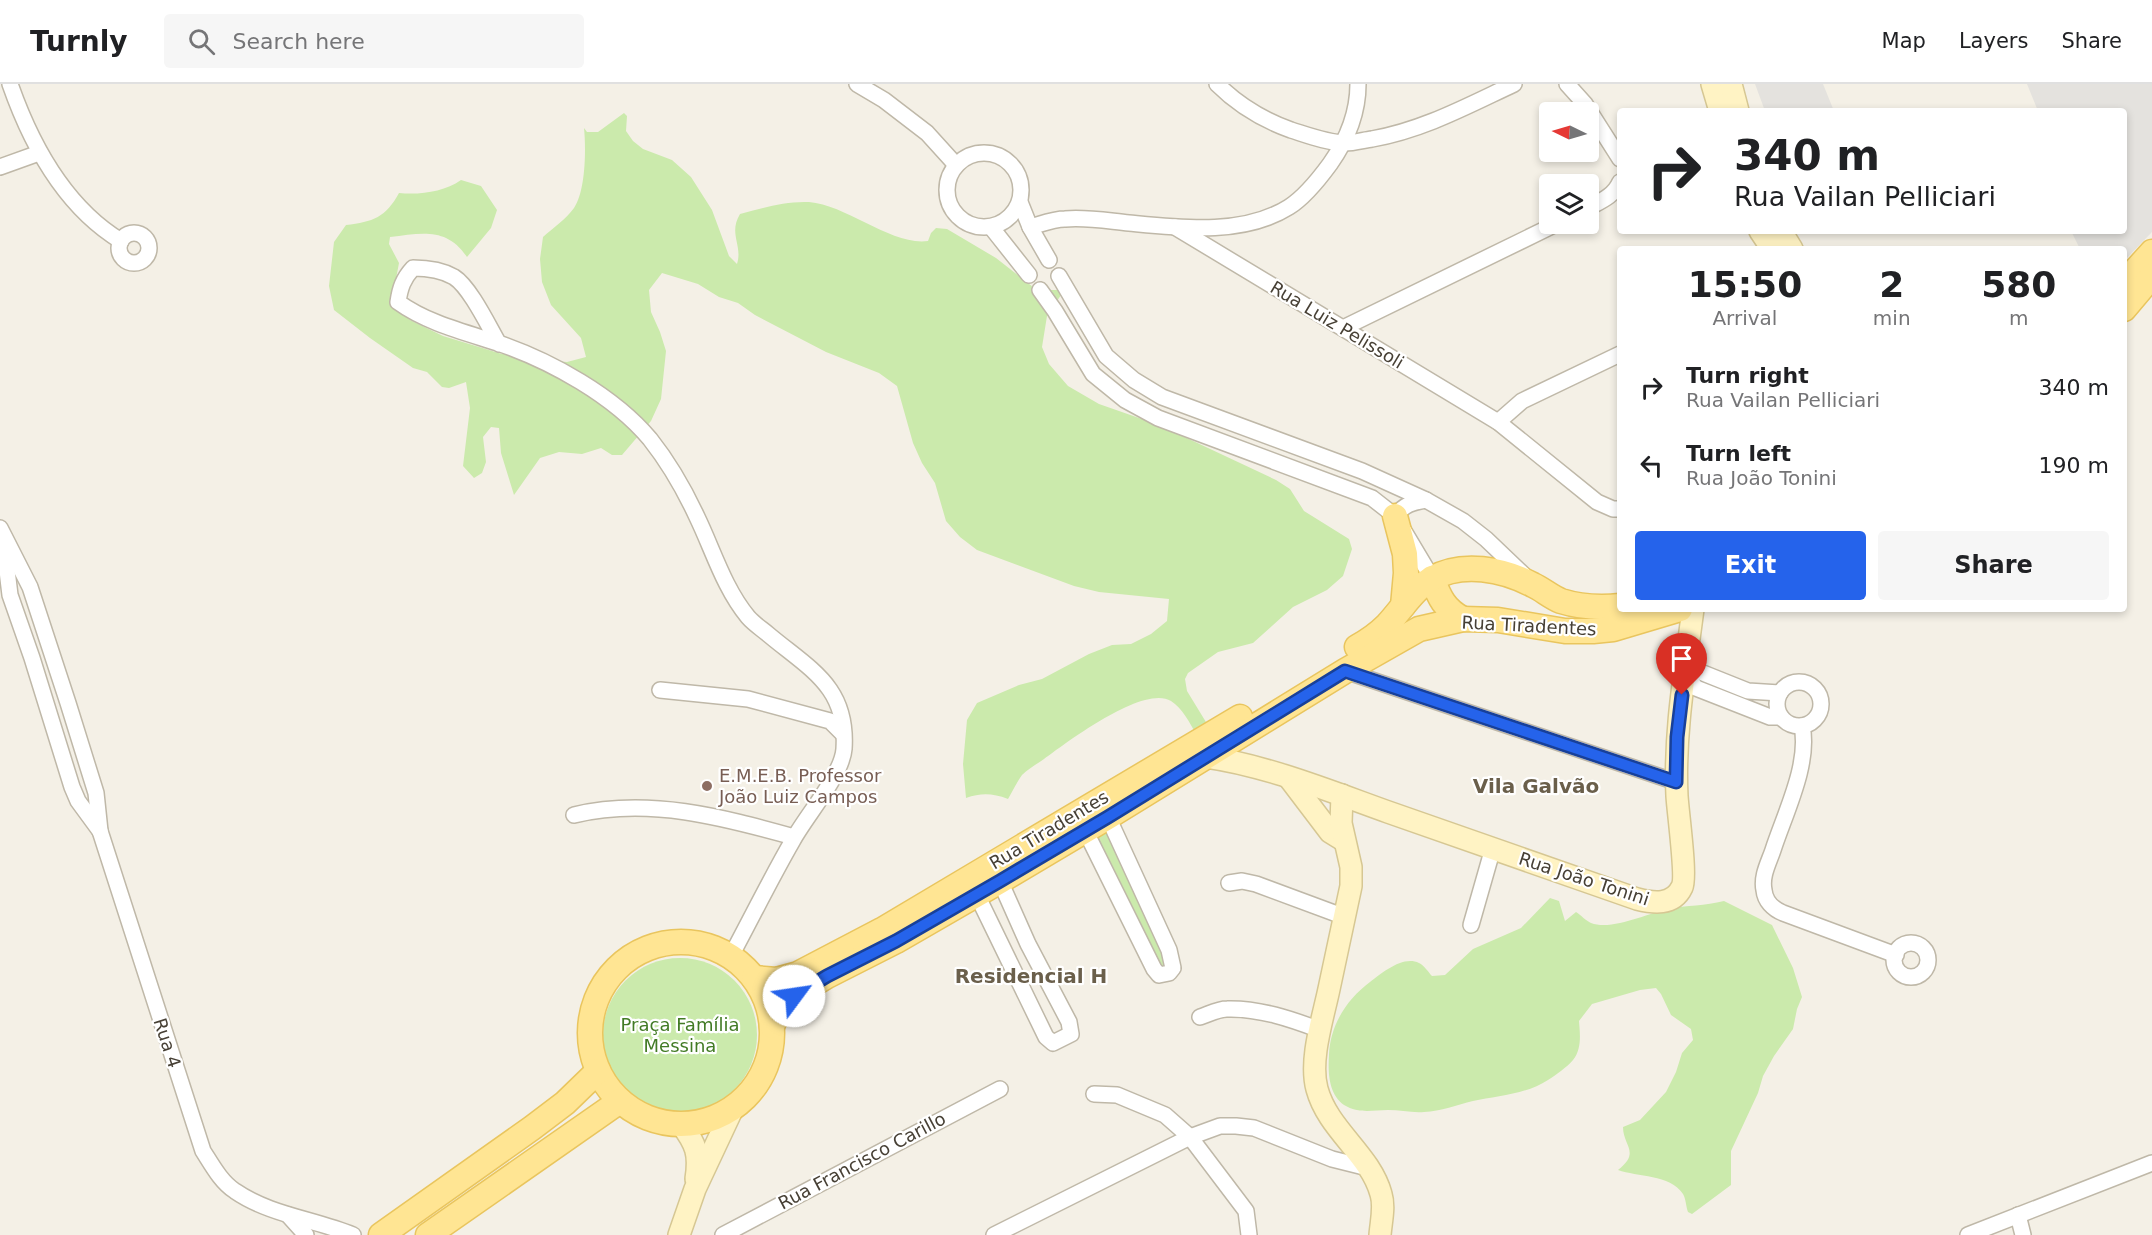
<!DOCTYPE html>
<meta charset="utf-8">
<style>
:root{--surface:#fff;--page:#f6f6f6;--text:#202124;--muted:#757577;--line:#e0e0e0;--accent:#2563eb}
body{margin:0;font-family:"DejaVu Sans",sans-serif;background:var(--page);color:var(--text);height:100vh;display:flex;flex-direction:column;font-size:22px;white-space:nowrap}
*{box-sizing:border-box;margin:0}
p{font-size:20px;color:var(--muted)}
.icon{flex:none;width:33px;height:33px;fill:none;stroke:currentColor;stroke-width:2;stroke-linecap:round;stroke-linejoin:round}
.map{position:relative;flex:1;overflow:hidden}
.drawer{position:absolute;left:1617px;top:162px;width:510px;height:366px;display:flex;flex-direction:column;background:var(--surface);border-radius:6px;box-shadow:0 3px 9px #0003}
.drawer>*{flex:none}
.top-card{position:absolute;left:1617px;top:24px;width:510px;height:126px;border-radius:6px;box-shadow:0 3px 9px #0003;background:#fff;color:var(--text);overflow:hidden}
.needle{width:39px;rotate:275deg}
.controls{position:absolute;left:1539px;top:18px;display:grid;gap:12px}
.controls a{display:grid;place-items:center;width:60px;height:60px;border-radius:6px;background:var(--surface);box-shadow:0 3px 9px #0003;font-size:30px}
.pin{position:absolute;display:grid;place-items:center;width:51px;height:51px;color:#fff;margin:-62px -26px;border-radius:50% 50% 50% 0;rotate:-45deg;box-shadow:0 0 6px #0007}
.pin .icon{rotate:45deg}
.me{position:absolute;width:66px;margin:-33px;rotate:59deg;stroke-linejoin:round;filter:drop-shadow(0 0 4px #0008)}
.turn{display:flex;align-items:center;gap:21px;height:126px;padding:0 18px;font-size:27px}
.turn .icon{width:78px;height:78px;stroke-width:2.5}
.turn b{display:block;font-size:42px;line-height:51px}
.eta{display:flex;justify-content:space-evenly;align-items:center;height:102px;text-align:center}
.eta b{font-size:36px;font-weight:700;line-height:42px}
.primary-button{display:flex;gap:12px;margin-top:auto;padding:12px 18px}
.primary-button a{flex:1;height:69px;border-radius:6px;background:var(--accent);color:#fff;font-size:24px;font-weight:700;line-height:69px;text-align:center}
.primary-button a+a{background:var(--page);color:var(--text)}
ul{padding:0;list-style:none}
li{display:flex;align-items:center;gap:18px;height:78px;padding:0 18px}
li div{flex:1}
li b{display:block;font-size:22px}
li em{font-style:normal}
header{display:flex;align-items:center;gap:36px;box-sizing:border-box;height:84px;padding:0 30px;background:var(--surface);border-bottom:2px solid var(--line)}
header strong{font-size:28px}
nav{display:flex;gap:33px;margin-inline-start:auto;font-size:21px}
.search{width:420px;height:54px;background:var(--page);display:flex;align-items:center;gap:15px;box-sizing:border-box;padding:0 21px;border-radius:6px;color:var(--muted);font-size:22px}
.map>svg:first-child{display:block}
.green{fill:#cbeaac}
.parking{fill:#e4e2de}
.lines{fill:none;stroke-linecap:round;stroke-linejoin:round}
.street-casing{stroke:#bfb8a8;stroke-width:18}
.secondary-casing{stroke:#d6c793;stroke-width:24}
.primary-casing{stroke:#e9c55e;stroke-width:27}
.street{stroke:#fff;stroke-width:15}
.secondary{stroke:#fff3c4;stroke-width:21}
.primary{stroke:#ffe593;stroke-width:24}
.route-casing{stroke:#184099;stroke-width:15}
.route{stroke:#2563eb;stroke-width:10}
.education-dot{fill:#8d6e63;stroke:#fff;stroke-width:2}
.labels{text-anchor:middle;stroke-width:4.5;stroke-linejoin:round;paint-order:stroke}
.street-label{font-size:18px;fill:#474035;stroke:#fff}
.education-label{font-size:18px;fill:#785e54;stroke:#fff;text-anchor:start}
.park-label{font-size:18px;fill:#427b25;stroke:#fff}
.neighbourhood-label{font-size:20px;font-weight:bold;fill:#6a5f4b;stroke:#fff}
</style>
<header>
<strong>Turnly</strong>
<div class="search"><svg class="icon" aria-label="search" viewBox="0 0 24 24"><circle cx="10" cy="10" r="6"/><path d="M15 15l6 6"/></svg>Search here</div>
<nav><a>Map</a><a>Layers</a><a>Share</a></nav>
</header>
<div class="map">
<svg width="2152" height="1151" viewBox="0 0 2152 1151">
<rect width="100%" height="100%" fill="#f4f0e6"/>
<!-- green -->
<g class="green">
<path d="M624 29 627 32 626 47 633 57 643 65 672 76 691 93 712 126 729 172 737 180C743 161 728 150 740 130 763 124 785 117 809 118 847 121 892 162 928 157L931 149 936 144 947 145 996 174 1033 203 1044 206H1061V211L1047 232 1042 263 1049 280 1068 302 1099 320 1159 341 1276 396 1290 405 1304 427 1349 455 1352 465 1343 492 1327 506 1293 523 1253 559 1218 568 1188 589 1185 595 1187 607 1209 643 1196 650C1190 639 1182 624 1171 617 1144 600 1067 658 1044 675 1037 680 1028 685 1022 691 1017 698 1012 708 1008 715 992 709 981 709 966 714L963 680 967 636 977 619 1019 601 1042 595 1089 570 1112 561 1131 560 1151 550 1167 537 1169 515 1099 508 1074 502 977 466 960 453 946 437 935 399 922 379 913 359 897 302 879 289 826 268 755 231 738 219 719 213 698 200 662 189 649 206 651 228 660 248 666 267 661 315 651 337 622 371H612L601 364 582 370 559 368 540 374 514 411 501 369 499 344 491 343 483 353 486 378 482 389 474 394 463 382 470 324 466 298 449 304 442 303 427 288 413 284 370 254 334 226 329 202 334 158 346 141C373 138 386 133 399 109 420 111 444 108 461 96L481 102 497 126 491 144 467 173C447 143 422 149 390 153L389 160 399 179 395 200 402 227 410 236 443 252 502 270 512 269 545 276 567 278 586 273 581 254 551 221 542 198 540 175 543 153C553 144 566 135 574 124 586 107 586 63 584 44L587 48H598Z"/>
<polygon points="1102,747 1109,750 1166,873 1165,886 1158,884 1096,752"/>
<path d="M1550 814 1559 817 1565 837 1576 828C1581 831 1586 837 1591 839 1612 847 1648 829 1668 825 1687 821 1705 822 1724 817L1772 841 1793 884 1802 913 1797 925 1793 945 1774 972 1763 992 1758 1009 1731 1067V1101L1692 1130 1688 1128C1686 1123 1686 1115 1683 1110 1670 1090 1637 1093 1618 1086 1641 1068 1623 1062 1623 1043L1640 1036 1666 1008 1676 988 1682 969 1693 956 1691 945 1671 931 1661 910 1656 904 1640 906 1592 920 1579 937C1580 950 1582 965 1573 976 1567 983 1556 991 1548 996 1527 1010 1497 1012 1473 1017 1457 1021 1441 1027 1424 1028 1412 1029 1400 1026 1388 1026 1372 1026 1359 1030 1344 1021 1328 1010 1328 987 1329 971 1330 941 1347 915 1370 898 1382 889 1403 871 1419 879 1424 881 1429 889 1432 892L1445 891 1473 865 1521 844Z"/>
<circle cx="680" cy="951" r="77"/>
</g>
<!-- parking -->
<g class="parking">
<polygon points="1755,0 1823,0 1834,27 1765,27"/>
<polygon points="2027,0 2152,0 2152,148 2124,177 2124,165 2080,165 2071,147 2124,147 2124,27 2038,27"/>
</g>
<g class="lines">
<!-- street casing -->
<g class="street-casing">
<g id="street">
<path d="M10 0C31 60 65 123 121 157"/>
<polyline points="857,0 884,16 927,49 956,81"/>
<path d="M1217 0C1238 21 1263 36 1291 46 1307 51 1328 59 1345 59 1354 59 1364 56 1372 55 1423 46 1467 22 1514 0"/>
<polyline points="1567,0 1585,20 1620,75"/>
<circle cx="984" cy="106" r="37"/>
<polyline points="0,83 39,69"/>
<polyline points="1020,118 1030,143 1049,176"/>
<path d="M1588 124C1601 117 1614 112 1620 98"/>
<polyline points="991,143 1029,191"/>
<path d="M1030 143C1041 140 1054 135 1065 135 1087 133 1108 137 1129 139 1180 144 1243 152 1289 123 1305 113 1319 95 1330 80 1347 56 1358 30 1358 0"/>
<polyline points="1175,143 1498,338 1597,418 1613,425 1620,425"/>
<circle cx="134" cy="164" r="15"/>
<polyline points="1059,192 1106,272 1134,296 1162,313 1362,387 1426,416 1463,437 1486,455 1527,494"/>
<polyline points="1040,206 1055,227 1093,290 1125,316 1158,334 1372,414 1395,432 1432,494"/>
<polyline points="1343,244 1556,140"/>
<path d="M499 260C489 243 470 203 454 193 442 186 427 184 413 184 403 195 400 204 398 218 427 239 464 248 498 259 551 277 614 312 650 355 669 379 684 405 697 433 713 466 724 504 748 533 754 540 762 545 769 551 811 586 848 603 844 665 842 691 806 732 793 756 771 794 752 833 731 872"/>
<polyline points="1498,338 1522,317 1620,270"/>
<path d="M1395 432C1404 421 1412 418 1426 416"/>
<path d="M0 444 30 503 68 619 96 709 100 747 203 1067C212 1081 221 1098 235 1107 270 1131 314 1135 353 1151"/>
<polyline points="4,462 10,511 32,574 72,703 78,717 100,747"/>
<polyline points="1345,587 1676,698"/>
<circle cx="1799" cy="620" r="22"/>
<polyline points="660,606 748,615 830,637 843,650"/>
<polyline points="1780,609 1748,607 1698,587 1685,590 1696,604 1770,633 1781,633"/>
<path d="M1802 642C1810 680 1785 729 1773 766 1769 778 1761 792 1764 806 1765 817 1773 825 1783 829L1896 871"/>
<path d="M574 731C648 713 722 733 794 753"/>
<polyline points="1085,746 1154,885 1159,891 1169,889 1173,884 1169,866 1108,733"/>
<polyline points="1229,799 1242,797 1256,800 1345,833"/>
<polyline points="977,811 1046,953 1053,959 1071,950 1069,938 1028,860 1000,797"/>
<polyline points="1471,841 1493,764"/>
<circle cx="1911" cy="876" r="17"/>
<path d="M1200 933C1209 930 1218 925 1227 925 1259 924 1291 935 1320 946"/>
<polyline points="1094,1010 1117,1011 1165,1031 1190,1053 1246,1127 1249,1151"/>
<polyline points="288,1131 306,1151"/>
<polyline points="2018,1131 2023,1151"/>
<polyline points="723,1151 1000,1005"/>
<polyline points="994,1151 1190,1053 1220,1042 1236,1042 1254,1044 1332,1075 1368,1084"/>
<polyline points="1968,1151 2152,1079"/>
</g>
</g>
<!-- secondary casing -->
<g class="secondary-casing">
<g id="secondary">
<polyline points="1712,0 1720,27"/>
<polyline points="1731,0 1738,27"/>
<polyline points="1760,147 1772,165"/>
<polyline points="1781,147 1792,165"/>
<path d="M1206 673C1265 681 1332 708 1388 728 1471 757 1554 786 1637 815 1653 819 1673 822 1682 803 1687 793 1678 729 1677 712 1674 650 1685 587 1693 525"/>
<polyline points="1289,694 1330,748 1343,756"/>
<path d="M1342 711 1341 739 1351 783V802C1344 836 1336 871 1329 905 1323 934 1309 976 1317 1005 1328 1046 1370 1070 1381 1110 1385 1123 1381 1138 1380 1151"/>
<path d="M681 1040C696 1060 700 1070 696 1095"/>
<polyline points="679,1151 695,1105 733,1024"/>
</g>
</g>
<!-- primary casing -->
<g class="primary-casing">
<g id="primary">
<polyline points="2124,199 2152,168"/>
<polyline points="2124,225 2152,192"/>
<polyline points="1395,432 1405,470 1406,489 1403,522"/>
<path d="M1432 494C1439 513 1445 526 1463 535"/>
<path d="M1357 563C1368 557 1378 550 1387 541 1401 526 1413 506 1431 495 1462 477 1503 485 1533 501 1542 505 1551 513 1561 517 1580 523 1600 524 1620 522"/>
<circle cx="681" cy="949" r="91"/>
<polyline points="754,894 776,896 798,890 882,846 1240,633"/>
<polyline points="772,942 780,925 794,912 827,892 896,857 1000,797 1108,733 1345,587 1419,545 1463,535 1498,536 1565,547 1593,547 1613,545 1680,525"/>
<polyline points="381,1151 532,1044 565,1019 598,987"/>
<polyline points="428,1151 620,1017"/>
</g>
</g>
<!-- street -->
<use href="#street" class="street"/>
<!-- secondary -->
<use href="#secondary" class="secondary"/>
<!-- primary -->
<use href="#primary" class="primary"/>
</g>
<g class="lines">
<!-- route casing -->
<g class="route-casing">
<polyline id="route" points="794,912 827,892 896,857 1000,797 1108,733 1345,587 1676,698 1677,653 1682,611"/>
</g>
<!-- route -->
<use href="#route" class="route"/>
</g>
<!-- markers -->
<circle class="education-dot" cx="707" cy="702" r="6"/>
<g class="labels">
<!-- street labels -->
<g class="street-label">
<text transform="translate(1337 241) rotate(31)" y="6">Rua Luiz Pelissoli</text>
<text transform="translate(1529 542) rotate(3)" y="6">Rua Tiradentes</text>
<text transform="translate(1049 746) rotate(-31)" y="6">Rua Tiradentes</text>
<text transform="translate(1584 795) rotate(18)" y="6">Rua João Tonini</text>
<text transform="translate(167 959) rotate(72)" y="6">Rua 4</text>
<text transform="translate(862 1077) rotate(-28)" y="6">Rua Francisco Carillo</text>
</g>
<!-- education labels -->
<g class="education-label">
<text x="719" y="698">E.M.E.B. Professor<tspan x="719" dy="21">João Luiz Campos</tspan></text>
</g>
<!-- park labels -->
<g class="park-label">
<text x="680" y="947">Praça Família<tspan x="680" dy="21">Messina</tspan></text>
</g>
<!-- neighbourhood labels -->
<g class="neighbourhood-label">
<text x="1536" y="709">Vila Galvão</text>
<text x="1031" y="899">Residencial H</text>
</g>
</g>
</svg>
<div class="controls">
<a><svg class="needle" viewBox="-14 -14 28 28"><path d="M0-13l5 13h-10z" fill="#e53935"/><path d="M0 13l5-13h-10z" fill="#757577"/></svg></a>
<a><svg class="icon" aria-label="layers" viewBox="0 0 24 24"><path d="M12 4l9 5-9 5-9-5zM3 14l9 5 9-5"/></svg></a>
</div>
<div class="pin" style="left:1682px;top:611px;background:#d93025"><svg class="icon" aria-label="arrive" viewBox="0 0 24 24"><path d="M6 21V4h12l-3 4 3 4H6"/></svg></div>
<svg class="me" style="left:794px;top:912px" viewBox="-20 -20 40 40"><circle r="19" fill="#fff"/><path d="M0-13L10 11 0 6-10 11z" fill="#2563eb"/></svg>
<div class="top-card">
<div class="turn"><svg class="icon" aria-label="right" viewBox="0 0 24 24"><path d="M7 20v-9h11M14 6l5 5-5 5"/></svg><div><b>340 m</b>Rua Vailan Pelliciari</div></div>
</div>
<section class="drawer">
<div class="eta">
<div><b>15:50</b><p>Arrival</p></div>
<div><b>2</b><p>min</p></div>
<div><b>580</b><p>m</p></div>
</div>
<ul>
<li><svg class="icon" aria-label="right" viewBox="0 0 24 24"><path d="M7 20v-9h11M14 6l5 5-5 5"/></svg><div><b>Turn right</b><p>Rua Vailan Pelliciari</p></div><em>340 m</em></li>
<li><svg class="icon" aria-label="left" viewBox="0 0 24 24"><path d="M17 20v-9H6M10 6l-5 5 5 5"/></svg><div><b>Turn left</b><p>Rua João Tonini</p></div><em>190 m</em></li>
</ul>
<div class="primary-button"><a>Exit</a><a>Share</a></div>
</section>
</div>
